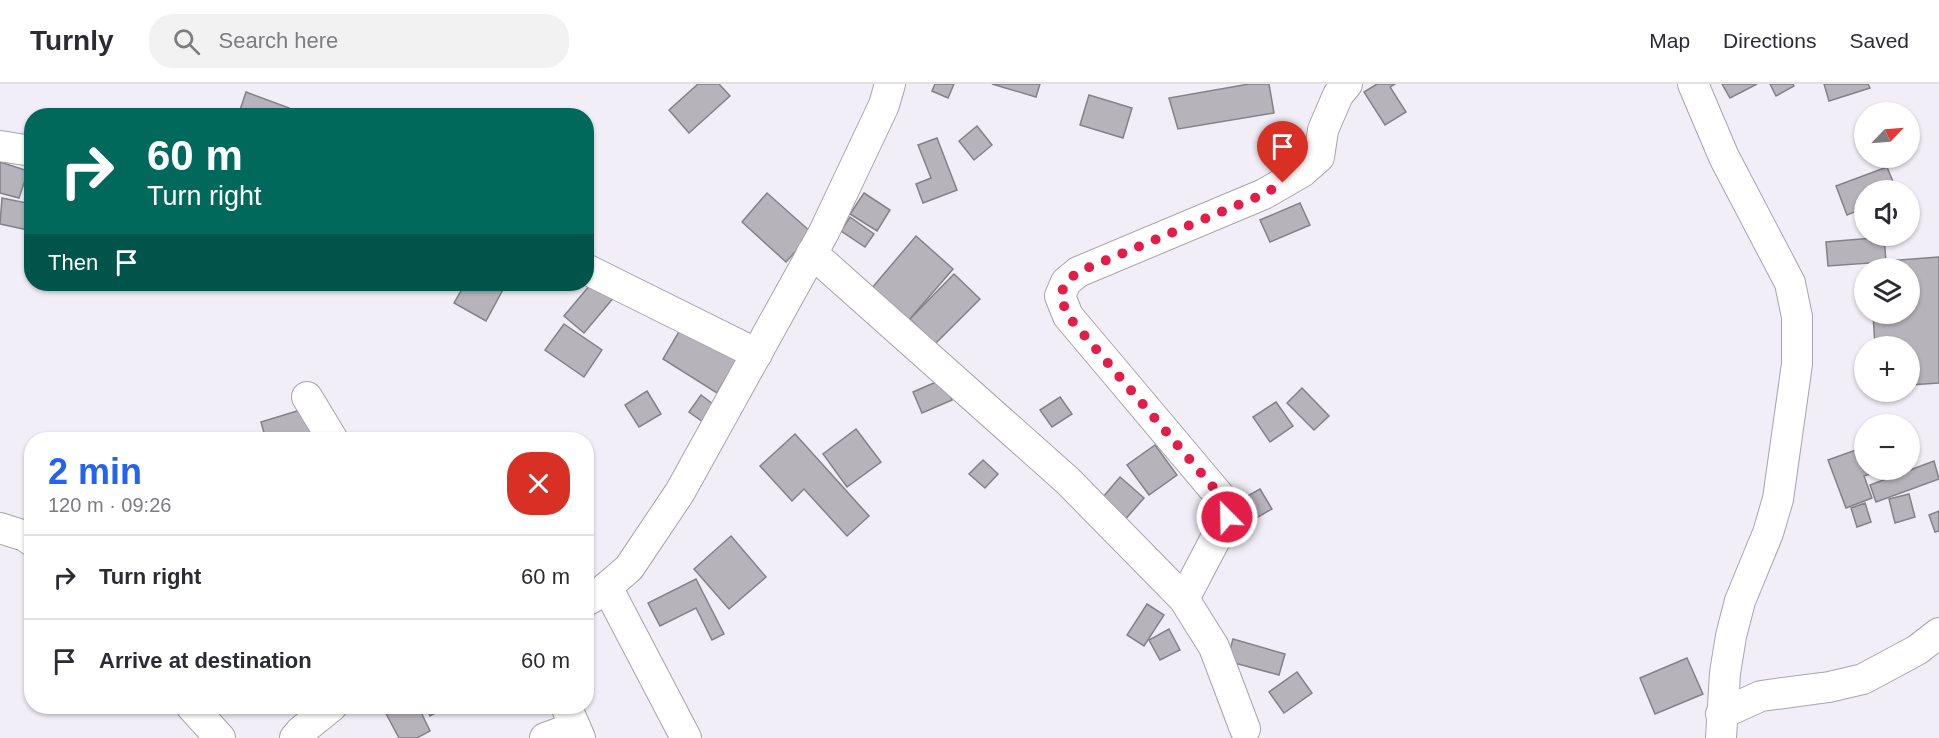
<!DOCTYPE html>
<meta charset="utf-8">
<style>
:root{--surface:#fff;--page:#f2f2f3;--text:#2b2b33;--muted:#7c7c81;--line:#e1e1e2;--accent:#2563eb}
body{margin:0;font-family:Helvetica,sans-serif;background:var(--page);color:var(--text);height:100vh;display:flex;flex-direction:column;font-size:22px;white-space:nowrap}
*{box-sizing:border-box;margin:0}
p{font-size:20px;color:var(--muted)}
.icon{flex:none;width:33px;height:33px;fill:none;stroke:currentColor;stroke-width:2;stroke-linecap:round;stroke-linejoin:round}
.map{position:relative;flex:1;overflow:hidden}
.panel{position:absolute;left:24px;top:348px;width:570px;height:282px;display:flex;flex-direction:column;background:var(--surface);border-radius:24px;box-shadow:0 2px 4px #0004}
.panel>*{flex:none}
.guide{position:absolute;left:24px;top:24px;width:570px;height:183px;border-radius:24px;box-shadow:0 2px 4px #0004;background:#00695c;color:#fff;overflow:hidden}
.needle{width:39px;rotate:65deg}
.buttons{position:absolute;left:1854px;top:18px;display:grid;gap:12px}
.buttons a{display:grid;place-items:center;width:66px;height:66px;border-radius:50%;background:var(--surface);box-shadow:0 2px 4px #0004;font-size:30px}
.pin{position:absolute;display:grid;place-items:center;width:51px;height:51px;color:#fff;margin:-62px -26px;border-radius:50% 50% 50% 0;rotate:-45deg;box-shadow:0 0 6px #0007}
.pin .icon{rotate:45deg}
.me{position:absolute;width:66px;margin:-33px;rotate:337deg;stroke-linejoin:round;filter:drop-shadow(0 0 4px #0008)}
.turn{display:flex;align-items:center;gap:21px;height:126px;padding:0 24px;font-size:27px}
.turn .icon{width:78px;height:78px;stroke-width:2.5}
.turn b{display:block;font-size:42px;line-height:51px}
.then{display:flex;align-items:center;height:57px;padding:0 24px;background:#0003;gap:12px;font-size:22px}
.round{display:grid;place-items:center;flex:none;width:63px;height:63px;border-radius:24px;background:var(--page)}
.head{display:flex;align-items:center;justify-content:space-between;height:102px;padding:0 24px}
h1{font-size:36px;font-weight:700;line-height:45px;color:var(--accent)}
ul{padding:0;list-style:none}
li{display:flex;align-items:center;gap:18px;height:84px;padding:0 24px;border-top:2px solid var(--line)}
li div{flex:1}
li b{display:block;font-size:22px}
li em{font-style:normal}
header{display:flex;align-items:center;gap:36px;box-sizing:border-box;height:84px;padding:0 30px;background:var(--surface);border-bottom:2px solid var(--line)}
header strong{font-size:28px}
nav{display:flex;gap:33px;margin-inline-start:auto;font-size:21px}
.search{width:420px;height:54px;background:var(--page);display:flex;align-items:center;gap:15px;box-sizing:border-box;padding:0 21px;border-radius:24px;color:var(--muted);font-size:22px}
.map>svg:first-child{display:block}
.building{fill:#b6b3bb;stroke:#848189;stroke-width:1.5}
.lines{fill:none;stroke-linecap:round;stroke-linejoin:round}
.street-casing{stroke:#a7a4ac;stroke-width:32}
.street{stroke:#fff;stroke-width:30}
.route{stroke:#e11d48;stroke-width:10;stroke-dasharray:0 18}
</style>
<header>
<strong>Turnly</strong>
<div class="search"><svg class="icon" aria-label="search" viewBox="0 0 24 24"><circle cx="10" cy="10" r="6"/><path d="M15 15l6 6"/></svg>Search here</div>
<nav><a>Map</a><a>Directions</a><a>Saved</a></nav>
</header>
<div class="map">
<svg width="1939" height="654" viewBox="0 0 1939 654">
<rect width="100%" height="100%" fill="#f1eef7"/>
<!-- building -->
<g class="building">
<polygon points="698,0 719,0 730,12 689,49 669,26"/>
<polygon points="935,0 954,0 948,14 932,7"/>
<polygon points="992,0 1040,0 1036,13"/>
<polygon points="1249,0 1269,0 1274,29 1178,45 1169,14"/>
<polygon points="1377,0 1395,0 1390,3 1406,28 1385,41 1364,8"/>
<polygon points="1722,0 1757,0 1730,14"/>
<polygon points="1770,0 1793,0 1794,2 1776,12"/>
<polygon points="1824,0 1868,0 1870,4 1829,17"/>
<polygon points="246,8 289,24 286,32 238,32"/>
<polygon points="1089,11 1132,24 1123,54 1080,41"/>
<polygon points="977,42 992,61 974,76 959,57"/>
<polygon points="937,54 957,106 923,119 916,100 931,94 918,61"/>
<polygon points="0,78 28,87 19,114 0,109"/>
<polygon points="1887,83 1894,100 1877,106 1864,106 1864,124 1847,131 1836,102"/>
<polygon points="767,109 812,149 786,178 742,138"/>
<polygon points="864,109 890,126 877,147 850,130"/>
<polygon points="2,114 32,120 28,146 0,140"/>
<polygon points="1300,119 1310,141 1270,158 1260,136"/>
<polygon points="850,133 874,150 865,163 841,147"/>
<polygon points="916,152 953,185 909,236 872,204"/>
<polygon points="1884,153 1886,177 1939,173 1939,299 1910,301 1910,262 1875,262 1873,230 1910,230 1910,184 1869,184 1869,179 1828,182 1826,158"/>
<polygon points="954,190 980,215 935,260 910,235"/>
<polygon points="595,195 615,212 584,249 564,232"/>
<polygon points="465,200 506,200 486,237 454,219"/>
<polygon points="684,239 739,272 717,309 663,275"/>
<polygon points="564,240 602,266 584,293 545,266"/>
<polygon points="943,295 952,316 922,329 913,308"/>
<polygon points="1302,304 1329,332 1314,346 1287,319"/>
<polygon points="647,307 661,330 639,343 625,321"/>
<polygon points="701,311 721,326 710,343 689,328"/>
<polygon points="1060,313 1072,330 1052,343 1040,326"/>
<polygon points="1276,318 1293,342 1270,358 1253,333"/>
<polygon points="320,320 329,349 310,356 266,356 261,338"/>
<polygon points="856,345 881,378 847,403 823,370"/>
<polygon points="795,350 869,432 847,452 804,405 792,417 760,382"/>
<polygon points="1155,361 1177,391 1149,411 1127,381"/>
<polygon points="1864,363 1864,386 1879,387 1864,392 1872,414 1846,424 1828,376"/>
<polygon points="983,376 998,390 985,404 969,390"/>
<polygon points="1934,377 1939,395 1876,418 1870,401"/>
<polygon points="1120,393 1144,414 1122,439 1098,419"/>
<polygon points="1260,405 1272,425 1246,440 1235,419"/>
<polygon points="1909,410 1915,433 1895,439 1889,415"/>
<polygon points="1865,419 1871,438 1857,443 1851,424"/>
<polygon points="1939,427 1939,447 1935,448 1929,431"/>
<polygon points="731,452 766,493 729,525 694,485"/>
<polygon points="696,495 724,550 712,556 696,524 660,542 648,519"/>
<polygon points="1147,520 1164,531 1144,562 1127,551"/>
<polygon points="1169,545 1180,566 1160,576 1149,556"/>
<polygon points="1233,555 1285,570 1279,591 1227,577"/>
<polygon points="1687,574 1703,610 1655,630 1640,594"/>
<polygon points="1297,588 1312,609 1284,629 1269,608"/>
<polygon points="382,622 418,622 430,647 417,654 399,654"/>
<polygon points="425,622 448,622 430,632"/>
</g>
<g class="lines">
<!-- street casing -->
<g class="street-casing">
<g id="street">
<polyline points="1693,0 1724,73 1790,199 1797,233 1797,280 1778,415 1768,449 1740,517 1731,552 1725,589 1721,654"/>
<polyline points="0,62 32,67"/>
<polyline points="812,169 1068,397 1184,515 1214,563 1245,645"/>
<polyline points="586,185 757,270"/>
<polyline points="307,313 333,356"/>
<polyline points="0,444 25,452 32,457"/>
<polyline points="607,503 686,654"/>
<polyline points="1184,515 1227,433 1228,422 1068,232 1060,212 1066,198 1078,188 1264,110 1302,88 1319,73 1323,46 1338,11 1347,0"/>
<polyline points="586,517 600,509 629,484 680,408 824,148 884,21 890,0"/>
<polyline points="191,622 220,654"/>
<polyline points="566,622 580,654"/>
<polyline points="1721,630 1761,612 1829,603 1863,595 1917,566 1939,549"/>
<polyline points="295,654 300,648 332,622"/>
<polyline points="545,654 575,643"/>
</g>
</g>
<!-- street -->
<use href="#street" class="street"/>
</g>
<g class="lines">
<!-- route -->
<polyline class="route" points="1227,433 1228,422 1224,416 1068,232 1060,212 1066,198 1078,188 1264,110 1283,99"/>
</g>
</svg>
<div class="buttons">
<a><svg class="needle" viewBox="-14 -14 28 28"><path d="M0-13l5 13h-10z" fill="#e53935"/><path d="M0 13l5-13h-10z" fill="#7c7c81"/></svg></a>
<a><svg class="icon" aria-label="sound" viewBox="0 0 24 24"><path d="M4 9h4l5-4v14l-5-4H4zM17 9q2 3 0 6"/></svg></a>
<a><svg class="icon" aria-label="layers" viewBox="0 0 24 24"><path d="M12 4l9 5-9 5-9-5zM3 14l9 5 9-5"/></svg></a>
<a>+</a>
<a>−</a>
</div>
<div class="pin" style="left:1283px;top:99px;background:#d93025"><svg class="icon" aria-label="arrive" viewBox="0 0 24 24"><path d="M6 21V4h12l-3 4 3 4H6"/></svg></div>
<svg class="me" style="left:1227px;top:433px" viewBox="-20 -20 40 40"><circle r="17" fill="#e11d48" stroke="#fff" stroke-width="3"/><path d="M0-11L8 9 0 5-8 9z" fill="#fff"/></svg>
<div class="guide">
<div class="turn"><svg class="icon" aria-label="right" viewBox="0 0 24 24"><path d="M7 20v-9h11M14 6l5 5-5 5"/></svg><div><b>60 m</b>Turn right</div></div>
<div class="then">Then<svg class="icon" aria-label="arrive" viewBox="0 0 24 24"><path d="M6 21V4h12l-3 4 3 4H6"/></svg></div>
</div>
<section class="panel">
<div class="head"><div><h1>2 min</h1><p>120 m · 09:26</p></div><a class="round" style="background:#d93025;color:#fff"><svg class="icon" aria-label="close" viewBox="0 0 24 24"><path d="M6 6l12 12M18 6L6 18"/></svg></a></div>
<ul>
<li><svg class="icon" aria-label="right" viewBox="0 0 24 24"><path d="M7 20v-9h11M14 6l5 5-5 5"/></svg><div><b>Turn right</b></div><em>60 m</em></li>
<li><svg class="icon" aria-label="arrive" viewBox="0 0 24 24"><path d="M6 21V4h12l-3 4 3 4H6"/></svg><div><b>Arrive at destination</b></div><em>60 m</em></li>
</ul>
</section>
</div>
